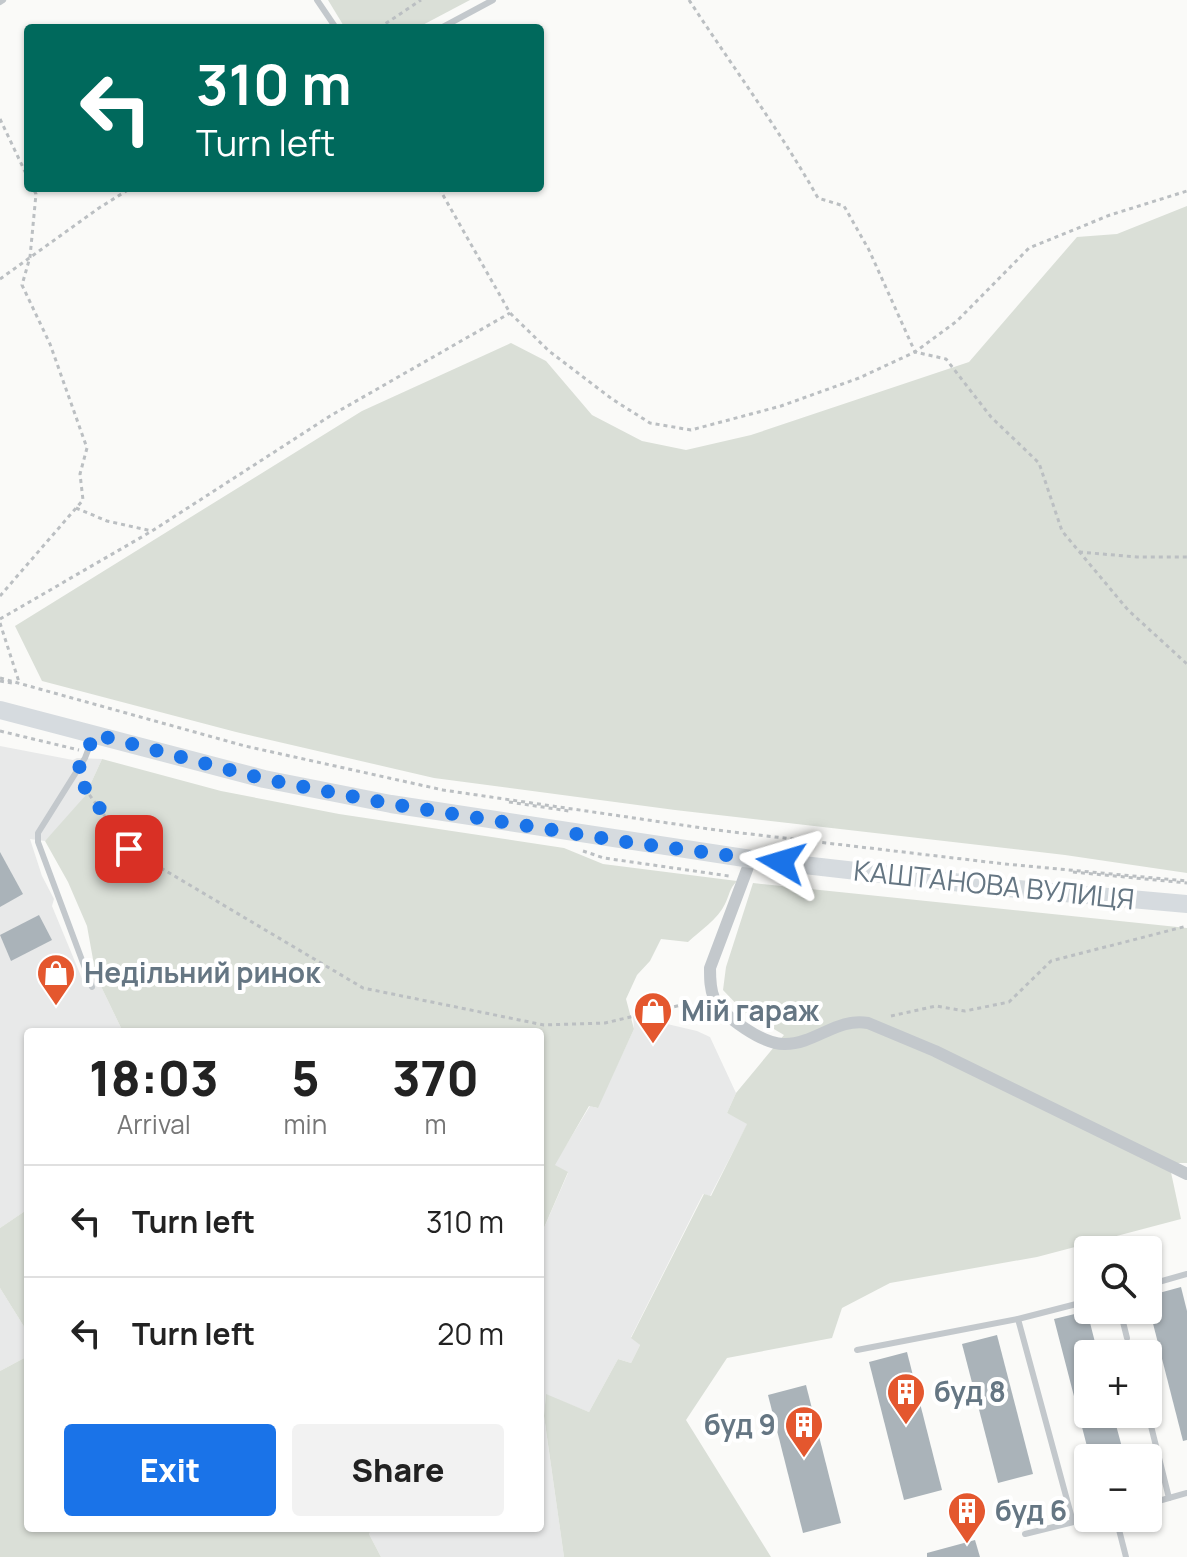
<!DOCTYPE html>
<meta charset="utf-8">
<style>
:root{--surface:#fff;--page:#f2f2f2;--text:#222;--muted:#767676;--line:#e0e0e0;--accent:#1a73e8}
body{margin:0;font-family:Manrope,sans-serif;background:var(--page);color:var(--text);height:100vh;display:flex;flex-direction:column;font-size:30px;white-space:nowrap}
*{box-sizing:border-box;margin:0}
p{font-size:26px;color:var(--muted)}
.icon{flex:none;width:44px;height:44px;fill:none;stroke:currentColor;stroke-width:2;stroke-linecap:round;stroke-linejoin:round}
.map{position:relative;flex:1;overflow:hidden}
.sheet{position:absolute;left:24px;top:1028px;width:520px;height:504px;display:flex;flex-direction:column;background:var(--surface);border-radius:8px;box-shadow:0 2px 6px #0004}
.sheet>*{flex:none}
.hud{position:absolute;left:24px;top:24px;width:520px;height:168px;border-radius:8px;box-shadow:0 2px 6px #0004;background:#00695c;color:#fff;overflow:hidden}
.controls{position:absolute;left:1074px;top:1236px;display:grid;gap:16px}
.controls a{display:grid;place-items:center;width:88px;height:88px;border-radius:8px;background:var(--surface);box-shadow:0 2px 6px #0004;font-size:40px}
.pin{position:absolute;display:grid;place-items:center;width:68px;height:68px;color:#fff;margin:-34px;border-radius:16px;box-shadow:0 4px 12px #0006}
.me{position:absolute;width:88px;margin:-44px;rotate:277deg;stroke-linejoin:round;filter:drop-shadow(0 0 6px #0008)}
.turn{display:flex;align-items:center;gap:28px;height:168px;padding:0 40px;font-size:36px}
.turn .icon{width:104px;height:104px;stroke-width:2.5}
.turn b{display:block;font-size:56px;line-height:68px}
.eta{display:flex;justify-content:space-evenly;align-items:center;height:136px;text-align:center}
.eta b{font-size:48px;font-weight:800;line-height:56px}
.button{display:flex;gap:16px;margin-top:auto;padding:16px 40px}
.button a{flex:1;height:92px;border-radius:8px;background:var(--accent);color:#fff;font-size:32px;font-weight:800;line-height:92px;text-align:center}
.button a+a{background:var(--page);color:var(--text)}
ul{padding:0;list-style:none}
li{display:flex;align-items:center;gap:24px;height:112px;padding:0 40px;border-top:2px solid var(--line)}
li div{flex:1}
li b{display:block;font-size:30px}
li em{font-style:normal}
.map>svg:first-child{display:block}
.built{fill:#e8e9e9}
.green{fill:#dadfd7}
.building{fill:#aab3b9}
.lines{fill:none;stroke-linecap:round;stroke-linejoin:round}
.path{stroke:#bbbfc2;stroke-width:3;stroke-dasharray:4 4;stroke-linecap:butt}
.lane{stroke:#c3c8cc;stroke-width:6}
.street{stroke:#c3c8cc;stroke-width:12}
.secondary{stroke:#d6dbdf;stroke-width:18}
.route{stroke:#1a73e8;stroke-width:14;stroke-dasharray:0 25.2}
.labels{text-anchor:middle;stroke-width:8;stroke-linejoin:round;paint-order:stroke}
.street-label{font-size:28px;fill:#657683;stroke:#fff}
.poi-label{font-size:28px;font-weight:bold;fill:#657683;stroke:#fff;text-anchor:start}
</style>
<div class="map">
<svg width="1187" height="1557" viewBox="0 0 1187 1557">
<rect width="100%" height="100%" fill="#fafaf8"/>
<!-- built -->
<g class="built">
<polygon points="0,746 73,760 77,758 102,759 85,796 65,822 45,841 30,839 42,876 54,899 52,906 83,981 96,976 123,1032 28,1032 28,1209 0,1228"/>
<polygon points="633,1016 697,1031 710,1037 736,1093 727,1113 748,1123 710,1196 703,1194 631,1337 640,1345 631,1363 618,1359 589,1412 546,1395 544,1416 564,1557 381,1557 369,1534 372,1528 540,1528 540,1237 568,1173 554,1165 590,1106 597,1108 634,1029"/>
<polygon points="0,1288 28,1333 28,1356 0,1371"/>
</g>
<!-- green -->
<g class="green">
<polygon points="328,0 470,0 417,28 345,28"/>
<polygon points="1187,206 1187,873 1065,855 675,810 434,778 236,732 42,681 15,626 362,411 511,343 546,361 592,415 642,441 686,450 751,435 969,362 1077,237 1117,234"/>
<path d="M102 759 221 791 339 814 564 848 603 864 737 881C729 889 730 894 725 904 718 919 700 931 688 942L661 939 650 961 637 975 626 999 634 1029 598 1108 589 1106 555 1165 568 1172 540 1237V1032H123L96 976 87 926 68 882 45 841 85 796Z"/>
<polygon points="753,883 1187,928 1187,1163 1169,1163 1181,1219 1037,1257 890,1283 842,1308 832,1338 727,1358 686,1420 771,1557 564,1557 544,1416 546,1394 589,1412 618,1359 631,1363 640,1345 631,1338 704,1194 711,1196 747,1124 727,1113 736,1093 784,1035 743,1011 723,990 726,967"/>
<polygon points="28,1209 28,1333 0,1288 0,1228"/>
<polygon points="28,1356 28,1528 372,1528 369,1534 381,1557 0,1557 0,1371"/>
</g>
<!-- building -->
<g class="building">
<polygon points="0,852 23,894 0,907"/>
<polygon points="39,915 52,940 11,961 0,935"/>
<polygon points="1181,1287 1187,1311 1187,1440 1183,1441 1148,1304 1148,1296"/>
<polygon points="1087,1311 1098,1354 1088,1354 1088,1414 1113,1414 1123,1451 1094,1458 1090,1458 1054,1319"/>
<polygon points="997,1335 1033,1474 998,1483 962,1344"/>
<polygon points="907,1352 942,1490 904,1500 869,1362"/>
<polygon points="806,1385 841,1523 803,1533 768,1395"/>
<polygon points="975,1540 980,1557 927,1557 927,1553"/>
</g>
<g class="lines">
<!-- path -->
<g class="path">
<path d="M689 0C732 66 779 129 818 198L844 206 869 250 915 352 946 359 991 417 1039 463 1062 531 1128 610 1187 664"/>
<polyline points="379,28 421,0"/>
<polyline points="0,119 28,178"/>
<polyline points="439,188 510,313 549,351 612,399 650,423 691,430 781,406 859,378 915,352 957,321 1029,248 1110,215 1187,191"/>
<polyline points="0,279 99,208 131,188"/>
<polyline points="76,508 107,521 152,531"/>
<polyline points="1079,552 1137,557 1187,557"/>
<polyline points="0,596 83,500 80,474 87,448 50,344 22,285 30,257 36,194 33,188"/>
<polyline points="0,619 152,531 330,416 510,313"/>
<polyline points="0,623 19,682"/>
<polyline points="0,678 245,746 443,790 716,830 1005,864 1187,881"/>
<polyline points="0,681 12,683"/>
<polyline points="0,731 79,750"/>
<polyline points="80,782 129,849 363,988 544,1025 605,1023 690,1003"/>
<polyline points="509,802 569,811"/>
<polyline points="583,851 604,858 729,876"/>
<polyline points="1073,872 1187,883"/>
<polyline points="891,1016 936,1006 965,1011 1009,1002 1051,961 1187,926"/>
</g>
<!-- lane -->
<g class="lane">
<polyline points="317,0 336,28"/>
<polyline points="0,2 3,0"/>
<polyline points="441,28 493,0"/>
<polyline points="92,987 38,842 38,833 85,758 93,737"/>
<polyline points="1148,1285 1187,1274"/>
<polyline points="1120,1310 1127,1338"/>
<polyline points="1018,1319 1073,1522"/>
<polyline points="857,1350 1018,1319 1088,1301"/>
<polyline points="1148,1414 1169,1498"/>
<polyline points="1148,1504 1187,1493"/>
<polyline points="1116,1518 1126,1557"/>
<polyline points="1025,1534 1090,1518"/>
</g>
<!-- street -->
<path class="street" d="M751 859 710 968C710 979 710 989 714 998 723 1017 764 1045 785 1044 815 1044 838 1017 868 1023L935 1051 1187 1174"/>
<!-- secondary -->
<polyline class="secondary" points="0,710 264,779 391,804 751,859 997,887 1187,904"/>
</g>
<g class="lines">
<!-- route -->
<polyline class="route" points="129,849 75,774 85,758 94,734 264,779 391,804 633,843 781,862"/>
</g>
<!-- icons -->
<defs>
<g id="shop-pin" transform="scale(2)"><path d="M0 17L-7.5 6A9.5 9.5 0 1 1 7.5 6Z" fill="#e4572e" stroke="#fff"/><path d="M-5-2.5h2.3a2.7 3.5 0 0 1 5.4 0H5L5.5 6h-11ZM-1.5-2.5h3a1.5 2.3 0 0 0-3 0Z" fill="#fff"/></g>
<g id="building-pin" transform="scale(2)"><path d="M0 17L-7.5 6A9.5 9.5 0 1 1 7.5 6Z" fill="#e4572e" stroke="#fff"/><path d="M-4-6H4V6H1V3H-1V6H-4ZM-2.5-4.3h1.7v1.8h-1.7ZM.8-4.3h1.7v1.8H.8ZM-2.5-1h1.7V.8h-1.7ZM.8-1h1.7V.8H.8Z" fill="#fff"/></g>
</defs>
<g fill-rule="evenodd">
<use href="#shop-pin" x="56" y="973"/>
<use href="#shop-pin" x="653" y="1011"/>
<use href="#building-pin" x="906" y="1392"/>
<use href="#building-pin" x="804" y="1425"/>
<use href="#building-pin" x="967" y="1511"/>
</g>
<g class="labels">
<!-- street labels -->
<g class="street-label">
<text transform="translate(994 885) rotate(6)" y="10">КАШТАНОВА ВУЛИЦЯ</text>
</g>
<!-- poi labels -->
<g class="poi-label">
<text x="84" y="983">Недільний ринок</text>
<text x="681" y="1021">Мій гараж</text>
<text x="934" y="1402">буд 8</text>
<text x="776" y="1435" text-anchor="end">буд 9</text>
<text x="995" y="1521">буд 6</text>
</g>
</g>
</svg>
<div class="controls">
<a><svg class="icon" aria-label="search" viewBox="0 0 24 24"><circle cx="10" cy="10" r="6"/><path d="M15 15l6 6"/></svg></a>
<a>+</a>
<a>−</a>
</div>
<div class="pin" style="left:129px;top:849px;background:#d93025"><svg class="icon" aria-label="arrive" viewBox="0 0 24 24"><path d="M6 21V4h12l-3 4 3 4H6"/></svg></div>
<svg class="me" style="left:781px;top:862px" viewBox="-20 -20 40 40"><path d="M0-17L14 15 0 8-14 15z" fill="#1a73e8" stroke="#fff" stroke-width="4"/></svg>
<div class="hud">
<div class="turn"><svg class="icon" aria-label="left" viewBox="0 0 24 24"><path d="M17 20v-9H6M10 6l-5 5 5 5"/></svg><div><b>310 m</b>Turn left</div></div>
</div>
<section class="sheet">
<div class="eta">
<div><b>18:03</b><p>Arrival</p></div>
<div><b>5</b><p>min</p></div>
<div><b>370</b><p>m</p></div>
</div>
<ul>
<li><svg class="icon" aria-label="left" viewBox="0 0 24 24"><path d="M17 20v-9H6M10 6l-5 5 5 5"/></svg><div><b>Turn left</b></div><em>310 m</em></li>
<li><svg class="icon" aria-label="left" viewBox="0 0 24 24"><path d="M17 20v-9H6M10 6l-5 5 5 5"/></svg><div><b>Turn left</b></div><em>20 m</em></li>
</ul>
<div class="button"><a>Exit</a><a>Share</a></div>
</section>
</div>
